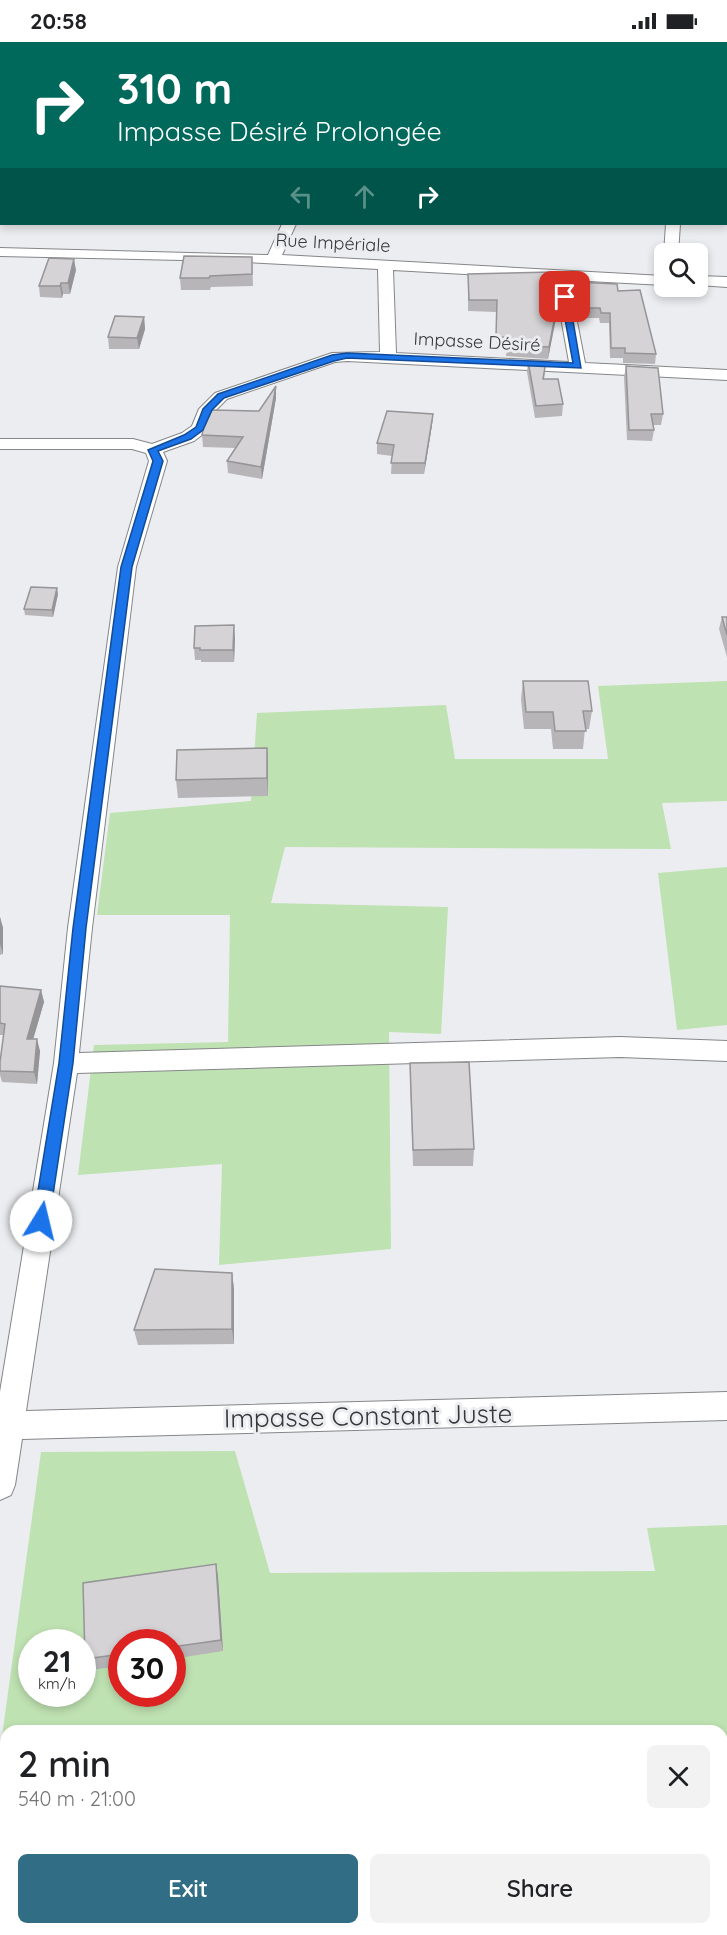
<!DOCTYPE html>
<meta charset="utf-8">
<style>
:root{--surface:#fff;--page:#f2f2f2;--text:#202124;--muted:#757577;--accent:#316d84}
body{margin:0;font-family:Quicksand,sans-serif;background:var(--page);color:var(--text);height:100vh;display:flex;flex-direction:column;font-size:22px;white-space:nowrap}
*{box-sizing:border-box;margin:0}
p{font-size:20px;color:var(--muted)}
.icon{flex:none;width:33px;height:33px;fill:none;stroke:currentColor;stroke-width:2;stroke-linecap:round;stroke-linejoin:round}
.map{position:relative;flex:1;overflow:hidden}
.details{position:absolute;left:0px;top:1683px;width:728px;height:210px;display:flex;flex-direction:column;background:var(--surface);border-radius:18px 18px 0 0;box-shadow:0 3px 9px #0003}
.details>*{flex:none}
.banner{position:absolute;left:0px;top:0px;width:728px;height:183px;box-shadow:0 3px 9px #0003;background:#00695c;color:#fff;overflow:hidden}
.buttons{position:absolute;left:654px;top:201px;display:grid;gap:12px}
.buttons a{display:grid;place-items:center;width:54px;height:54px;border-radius:9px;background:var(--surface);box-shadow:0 3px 9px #0003;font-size:30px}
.speed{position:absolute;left:18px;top:1587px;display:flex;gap:12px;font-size:30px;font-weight:700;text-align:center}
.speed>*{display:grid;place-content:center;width:78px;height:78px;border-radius:50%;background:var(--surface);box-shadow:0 3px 9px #0003;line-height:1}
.speed small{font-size:15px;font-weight:400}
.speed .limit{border:9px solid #d22;background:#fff;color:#111}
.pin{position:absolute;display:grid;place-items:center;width:51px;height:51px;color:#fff;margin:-26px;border-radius:12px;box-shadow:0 3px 9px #0006}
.me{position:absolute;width:66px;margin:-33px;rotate:9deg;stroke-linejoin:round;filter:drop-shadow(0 0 4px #0008)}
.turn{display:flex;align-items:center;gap:21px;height:126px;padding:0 18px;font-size:27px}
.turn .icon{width:78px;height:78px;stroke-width:2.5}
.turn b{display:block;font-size:42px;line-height:51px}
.lanes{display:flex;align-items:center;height:57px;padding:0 18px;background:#0003;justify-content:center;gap:30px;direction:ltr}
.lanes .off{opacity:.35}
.round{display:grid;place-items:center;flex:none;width:63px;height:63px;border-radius:9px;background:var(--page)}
.overview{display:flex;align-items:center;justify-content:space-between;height:102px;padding:0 18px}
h1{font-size:36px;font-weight:600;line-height:45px}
.action{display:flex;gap:12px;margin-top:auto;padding:12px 18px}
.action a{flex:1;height:69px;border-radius:9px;background:var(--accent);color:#fff;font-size:24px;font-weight:600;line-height:69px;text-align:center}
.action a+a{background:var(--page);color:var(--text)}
.status{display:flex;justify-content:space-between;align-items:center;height:42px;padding:0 30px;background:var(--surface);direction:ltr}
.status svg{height:16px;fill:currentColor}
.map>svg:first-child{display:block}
.green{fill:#bfe2b2;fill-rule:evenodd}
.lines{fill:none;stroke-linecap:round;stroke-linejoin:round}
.minor-casing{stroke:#858689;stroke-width:2}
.tertiary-casing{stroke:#858689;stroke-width:2}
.minor{fill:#fff;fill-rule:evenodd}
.tertiary{fill:#fff;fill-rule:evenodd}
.wall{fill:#b7b5b8}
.shaded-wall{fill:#959496}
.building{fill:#d5d3d6;stroke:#959496;stroke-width:1.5}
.route{fill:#1a73e8;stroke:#114b97;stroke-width:1.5}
.labels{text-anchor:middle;stroke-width:6;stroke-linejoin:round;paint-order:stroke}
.far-street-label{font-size:18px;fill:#373738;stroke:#ecedf0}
.near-street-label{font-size:26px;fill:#373738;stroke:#ecedf0}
</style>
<div class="status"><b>20:58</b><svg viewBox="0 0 49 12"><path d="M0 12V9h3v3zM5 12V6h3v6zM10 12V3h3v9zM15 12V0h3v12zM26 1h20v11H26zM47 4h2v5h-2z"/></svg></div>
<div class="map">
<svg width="727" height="1893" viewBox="0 0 727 1893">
<rect width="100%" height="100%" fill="#ecedf0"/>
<!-- green -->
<g class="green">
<polygon points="727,639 727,759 662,761 671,807 285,805 271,861 448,865 441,992 389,990 391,1207 219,1223 222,1122 78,1133 94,1003 228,1000 230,873 97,873 110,771 251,759 257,671 446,663 455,717 608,717 598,644"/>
<polygon points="727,825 727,983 677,988 658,831"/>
<path d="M235 1409 270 1531 655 1529 647 1486 727 1483V1893H0V1709L41 1410ZM32 1600H82V1652H32ZM122 1600H172V1652H122ZM6 1689H722V1887H6Z"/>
</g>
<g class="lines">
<!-- minor casing -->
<g class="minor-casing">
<g id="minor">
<polygon points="242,0 254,0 241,2"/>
<rect x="665" y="0" width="12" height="2"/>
<polygon points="721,0 727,0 727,6 726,2 720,2"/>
<rect x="726" y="27" width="1" height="8"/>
<rect x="726" y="92" width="1" height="8"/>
<path d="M282 182H296L282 213 664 234V243L569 238 585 321 727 328V338L347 319 335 320 227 357 215 369 206 390 194 399 163 410 167 419 136 525 92 886 79 1011 620 995 727 999V1019L620 1015 77 1031 26 1369 727 1350V1378L22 1397 15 1443 11 1453 0 1458V1350L54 1021 68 886 118 525 149 419 146 411 132 407H0V397H133L152 402 182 391 192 384 199 367 215 351 332 311 380 310 378 227 227 219 0 214V206L268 213ZM393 228 554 237 569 320 396 311Z"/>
<polygon points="666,182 680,182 678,212 664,212"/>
<polygon points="698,234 727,235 727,245 698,243"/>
</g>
</g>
<!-- tertiary casing -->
<g class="tertiary-casing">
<g id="tertiary">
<polygon points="25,0 39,0 24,2"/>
<polygon points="2,52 2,63 0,64 0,53"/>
</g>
</g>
<!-- minor -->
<use href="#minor" class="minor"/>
<!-- tertiary -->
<use href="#tertiary" class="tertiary"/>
</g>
<!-- wall -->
<g class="wall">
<polygon points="252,215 253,244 211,245 210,248 181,248 180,236"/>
<polygon points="76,228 70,252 63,252 62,256 40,255 39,244"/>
<polygon points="468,232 560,264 559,276 556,276 548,317 506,314 507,307 496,306 496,270 468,269"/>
<polygon points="575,240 618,249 656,312 655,322 623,321 623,316 610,316 609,281 600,281 599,276 579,276 574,250"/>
<polygon points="144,275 145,287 139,307 109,307 108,295"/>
<polygon points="528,319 545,331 544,337 563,362 562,374 535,376 527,330"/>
<polygon points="626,324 663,372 661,383 653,383 654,388 652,399 627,398 624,335"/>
<polygon points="276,344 276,356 262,437 228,431 227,419 235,406 203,405 202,393 259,369"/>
<polygon points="433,372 432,383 424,432 391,432 392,414 377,412 377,401"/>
<polygon points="58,552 53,575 25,573 24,567"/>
<polygon points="722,575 727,575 727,615 719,587"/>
<polygon points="235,596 234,620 201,620 201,618 195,618 194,606"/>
<polygon points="523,639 592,669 589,687 585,687 583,707 553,707 551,687 524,687 521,657"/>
<polygon points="267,706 268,723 268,754 178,756 176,738"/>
<polygon points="0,875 3,886 3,912 0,913"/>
<polygon points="0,944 41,948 44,960 33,997 40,1009 37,1042 2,1040 0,1033 0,1020 4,993 0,993"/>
<polygon points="410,1021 474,1107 473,1124 413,1124 410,1037"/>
<polygon points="232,1231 234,1247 234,1302 138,1303 134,1288"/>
<polygon points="216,1522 218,1535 223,1609 172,1617 172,1600 122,1600 122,1624 90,1628 85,1617"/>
</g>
<!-- shaded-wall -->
<g class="shaded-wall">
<polygon points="74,217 76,228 70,252 68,241"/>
<polygon points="61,241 63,252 62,256 60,244"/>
<polygon points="557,264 556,276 548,317 549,305"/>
<polygon points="144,275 145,287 139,307 137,296"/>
<polygon points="276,344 276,356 262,437 261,425"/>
<polygon points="433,372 432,383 424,432 425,421"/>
<polygon points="57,546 58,552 53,575 52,568"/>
<polygon points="234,583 235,596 234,620 233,608"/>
<polygon points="267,706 268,723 268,754 267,736"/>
<polygon points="0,875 3,886 3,912 0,902"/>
<polygon points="41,948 44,960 30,1008 27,997"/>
<polygon points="37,997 40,1009 37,1042 34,1030"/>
<polygon points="232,1231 234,1247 234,1302 232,1287"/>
<polygon points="216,1522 218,1535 223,1609 221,1598"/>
<polygon points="135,1887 139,1887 139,1893 134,1893"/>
</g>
<!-- building -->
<g class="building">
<polygon points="184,214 252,215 252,232 210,234 209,236 180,236"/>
<polygon points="49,216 74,217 68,241 61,241 60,244 39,244"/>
<polygon points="552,230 560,264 557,264 549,305 507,303 508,296 496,294 497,258 469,258 468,232"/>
<polygon points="575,240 617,242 618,249 640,248 656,312 625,311 625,306 611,306 610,271 601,271 600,266 580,266"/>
<polygon points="115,274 144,275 137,296 108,295"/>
<polygon points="528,319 546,319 543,337 558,337 563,362 536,364"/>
<polygon points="626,324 658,326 663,372 651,372 654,388 629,388"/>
<polygon points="276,344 261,425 227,419 243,395 202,393 204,382 212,368 259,369"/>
<polygon points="387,369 433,372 425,421 391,421 394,403 377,401"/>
<polygon points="31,545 57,546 52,568 24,567"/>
<polygon points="722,575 727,575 727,593"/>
<polygon points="234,583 233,608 200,608 200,606 194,606 195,584"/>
<polygon points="523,639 588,639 592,669 583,669 586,689 555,689 553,670 526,670"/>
<polygon points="267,706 267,736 176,738 177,708"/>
<polygon points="0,944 41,948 27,997 37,997 34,1030 0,1029 0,1020 5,982 0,981"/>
<polygon points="469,1020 474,1107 413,1108 410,1021"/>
<polygon points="155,1227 232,1231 232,1287 134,1288"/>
<polygon points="216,1522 221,1598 172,1605 172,1600 122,1600 122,1612 85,1617 83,1541"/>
<polygon points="18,1887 135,1887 134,1893 17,1893"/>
</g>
<!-- route -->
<polygon class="route" points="565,253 569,255 581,326 347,316 334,319 224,356 212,368 203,388 191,397 158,409 163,419 132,525 86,886 73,1021 49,1179 46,1184 41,1186 36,1184 33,1179 59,1021 73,886 121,525 153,419 148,408 184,393 196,385 203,367 218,352 332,313 347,311 573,321 561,255"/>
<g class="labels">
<!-- far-street labels -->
<g class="far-street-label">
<text transform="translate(333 201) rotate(3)" y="6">Rue Impériale</text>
<text transform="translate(477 300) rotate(3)" y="6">Impasse Désiré</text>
</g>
<!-- near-street labels -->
<g class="near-street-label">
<text transform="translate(368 1374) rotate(-1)" y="9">Impasse Constant Juste</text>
</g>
</g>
</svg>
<div class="buttons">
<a><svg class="icon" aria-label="search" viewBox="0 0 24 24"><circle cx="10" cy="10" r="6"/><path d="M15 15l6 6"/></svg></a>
</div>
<div class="speed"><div>21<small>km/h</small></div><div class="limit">30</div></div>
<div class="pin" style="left:565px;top:255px;background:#d93025"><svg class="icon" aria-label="arrive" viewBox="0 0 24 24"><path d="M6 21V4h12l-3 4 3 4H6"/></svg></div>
<svg class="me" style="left:41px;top:1179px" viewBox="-20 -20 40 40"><circle r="19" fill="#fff"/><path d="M0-13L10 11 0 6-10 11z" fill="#1a73e8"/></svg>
<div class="banner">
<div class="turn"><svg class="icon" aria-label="right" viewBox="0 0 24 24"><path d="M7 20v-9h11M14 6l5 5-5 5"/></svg><div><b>310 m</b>Impasse Désiré Prolongée</div></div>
<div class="lanes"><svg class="icon off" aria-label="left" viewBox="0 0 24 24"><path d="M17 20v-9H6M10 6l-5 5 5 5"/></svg><svg class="icon off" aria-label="ahead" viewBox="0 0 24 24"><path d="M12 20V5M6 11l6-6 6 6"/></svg><svg class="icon" aria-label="right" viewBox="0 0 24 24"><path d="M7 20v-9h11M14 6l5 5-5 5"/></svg></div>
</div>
<section class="details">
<div class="overview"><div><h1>2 min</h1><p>540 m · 21:00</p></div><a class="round"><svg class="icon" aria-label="close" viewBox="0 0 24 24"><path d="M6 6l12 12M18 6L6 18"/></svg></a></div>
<div class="action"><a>Exit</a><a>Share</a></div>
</section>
</div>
